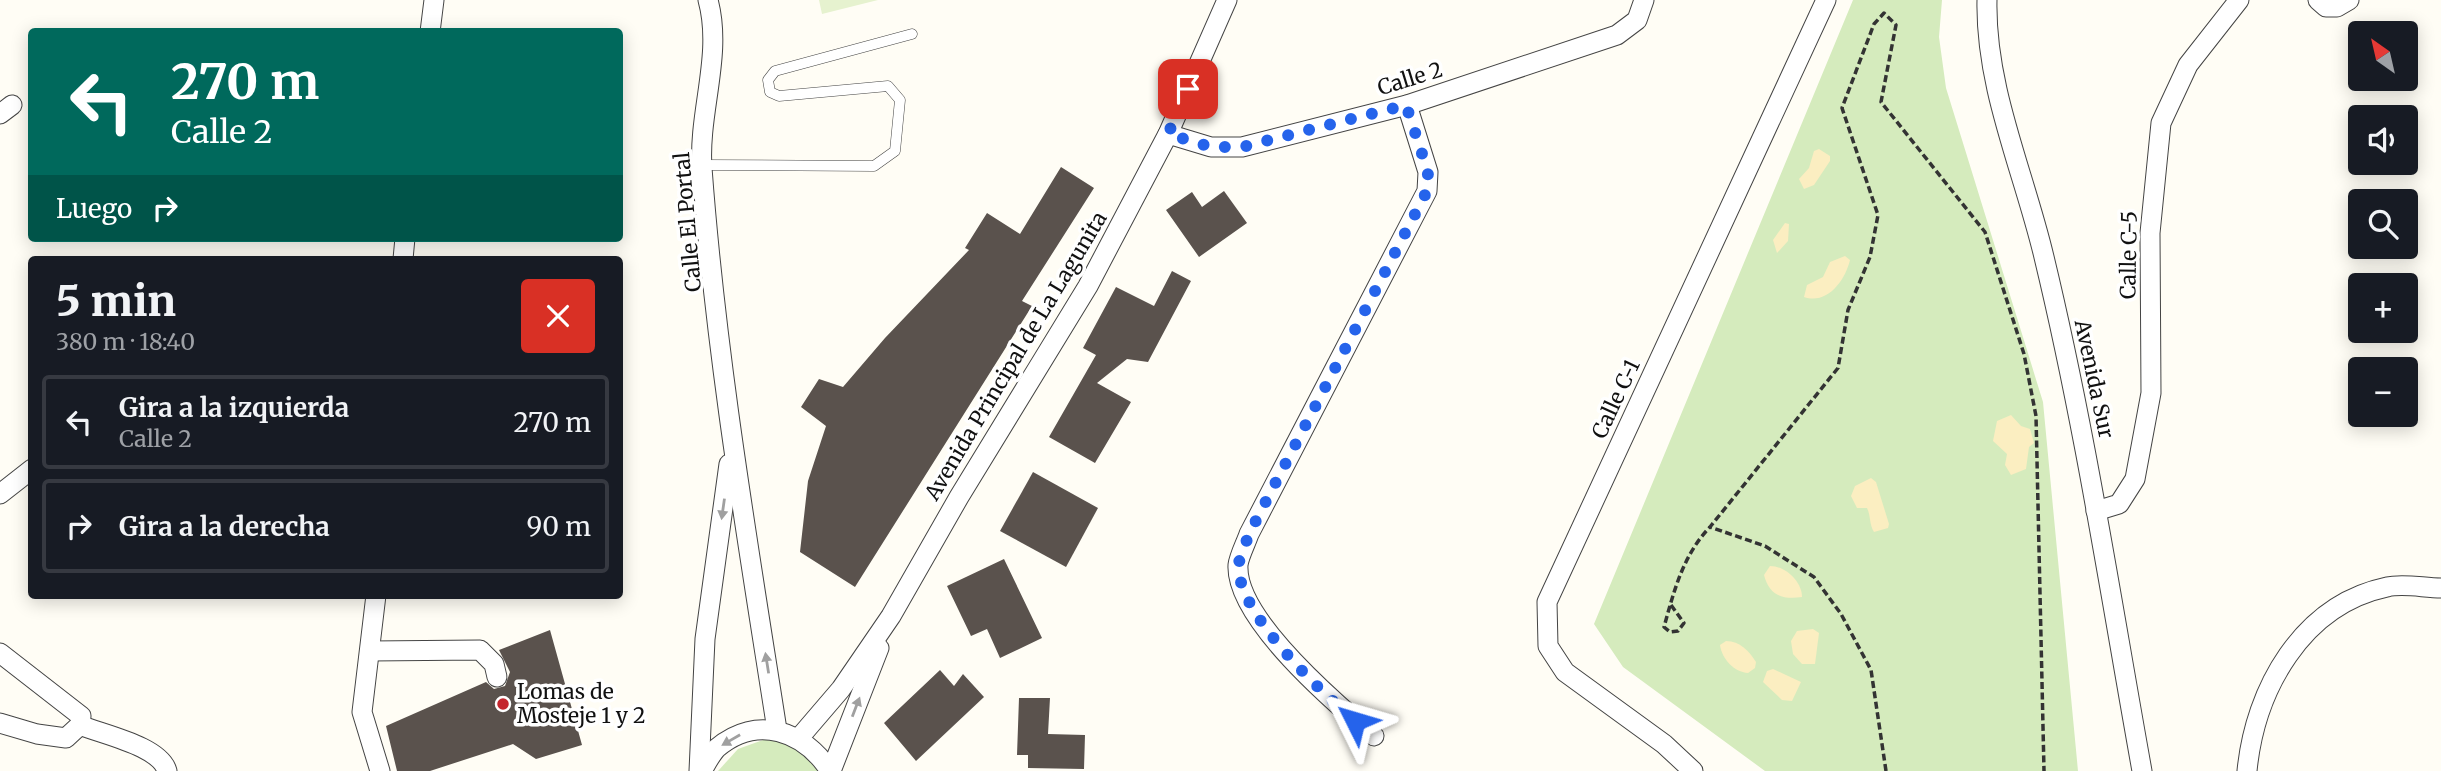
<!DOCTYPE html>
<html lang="es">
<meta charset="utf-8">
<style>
:root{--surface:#171b24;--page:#242831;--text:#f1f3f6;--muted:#9ea1a6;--line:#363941}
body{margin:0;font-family:Merriweather,serif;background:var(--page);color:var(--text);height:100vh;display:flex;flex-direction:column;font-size:26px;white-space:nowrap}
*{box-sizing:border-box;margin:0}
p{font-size:23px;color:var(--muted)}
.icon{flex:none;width:38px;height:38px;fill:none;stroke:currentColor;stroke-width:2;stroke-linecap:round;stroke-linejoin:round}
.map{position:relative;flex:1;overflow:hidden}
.details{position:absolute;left:28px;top:256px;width:595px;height:343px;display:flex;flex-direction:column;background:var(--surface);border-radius:7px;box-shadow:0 4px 18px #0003}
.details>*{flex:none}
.guide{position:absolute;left:28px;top:28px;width:595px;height:214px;border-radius:7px;box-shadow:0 4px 18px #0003;background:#00695c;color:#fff;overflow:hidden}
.needle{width:46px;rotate:326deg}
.fabs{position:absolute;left:2348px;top:21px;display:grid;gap:14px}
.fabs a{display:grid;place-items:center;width:70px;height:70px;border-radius:7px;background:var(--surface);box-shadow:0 4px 18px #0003;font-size:35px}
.pin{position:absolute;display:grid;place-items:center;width:60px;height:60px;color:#fff;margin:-30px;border-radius:14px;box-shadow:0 4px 10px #0006}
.me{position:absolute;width:77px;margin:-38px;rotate:310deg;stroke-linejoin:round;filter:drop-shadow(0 0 5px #0008)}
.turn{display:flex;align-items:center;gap:24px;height:147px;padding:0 28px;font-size:32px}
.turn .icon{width:91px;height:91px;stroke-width:2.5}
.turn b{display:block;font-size:49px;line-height:60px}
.then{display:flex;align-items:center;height:66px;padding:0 28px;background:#0003;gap:14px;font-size:26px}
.round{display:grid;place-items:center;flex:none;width:74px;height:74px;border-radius:7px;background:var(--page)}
.headline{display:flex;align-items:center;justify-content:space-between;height:119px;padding:0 28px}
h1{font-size:42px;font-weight:800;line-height:52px}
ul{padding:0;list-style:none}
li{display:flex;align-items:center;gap:21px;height:94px;margin:0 14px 10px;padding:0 14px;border:4px solid var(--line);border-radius:7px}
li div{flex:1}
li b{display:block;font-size:26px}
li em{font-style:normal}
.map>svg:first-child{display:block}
.green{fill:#d5ebbd}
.sand{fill:#fbeec1}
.pitch{fill:#e6f2cf}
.building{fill:#5a524d}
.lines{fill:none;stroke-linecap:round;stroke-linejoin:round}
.lane-casing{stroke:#444;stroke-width:11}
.street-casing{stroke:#444;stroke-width:21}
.path{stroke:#333;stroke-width:3.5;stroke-dasharray:7 3.5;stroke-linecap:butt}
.lane{stroke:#fff;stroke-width:10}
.street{stroke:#fff;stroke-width:19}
.oneway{fill:#a0a0a0}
.route{stroke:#2563eb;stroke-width:12;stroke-dasharray:0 21.6}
.poi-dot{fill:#c4262e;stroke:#fff;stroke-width:2.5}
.labels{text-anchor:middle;stroke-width:7;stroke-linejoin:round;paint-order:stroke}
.street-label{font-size:21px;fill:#111;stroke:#fff}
.poi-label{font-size:21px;fill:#111;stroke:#fff;text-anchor:start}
</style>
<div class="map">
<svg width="2441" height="771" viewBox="0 0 2441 771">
<rect width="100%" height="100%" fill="#fffdf5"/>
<!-- green -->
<g class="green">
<polygon points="1853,0 1942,0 1939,37 1946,88 2043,402 2078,771 1765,771 1623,667 1594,624"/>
<path d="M763 740C790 740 803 752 820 771H718L738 749Z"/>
</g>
<!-- sand -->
<g class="sand">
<polygon points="1819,149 1830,156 1830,161 1814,185 1804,189 1799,179 1809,168 1814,151"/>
<polygon points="1785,223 1789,224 1788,241 1777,253 1773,240"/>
<path d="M1845 256 1850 260C1845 281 1827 305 1804 297L1807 285 1823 277 1830 262Z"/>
<polygon points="2011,415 2021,426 2030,429 2034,443 2029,447 2026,469 2011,475 2005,465 2007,454 1993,441 1997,421"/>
<path d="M1871 478 1876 482 1889 524 1888 528 1874 532C1869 524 1871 516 1867 508H1857L1851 496 1855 486Z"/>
<path d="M1770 566C1786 566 1802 582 1802 597 1782 600 1769 595 1764 575Z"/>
<polygon points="1813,629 1819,633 1815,664 1802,664 1793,654 1791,641 1797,631"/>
<path d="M1726 641C1740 641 1749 651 1756 662L1755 668 1748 673C1734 672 1722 659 1720 645Z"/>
<polygon points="1773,669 1801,682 1792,701 1782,700 1763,682 1767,671"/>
</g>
<!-- pitch -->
<polygon class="pitch" points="819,0 878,0 822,14"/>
<!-- building -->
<g class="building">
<polygon points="1061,167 1094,188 1022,301 1032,306 855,587 800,552 808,481 826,426 801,407 819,379 843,387 885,338 969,250 965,248 987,213 1020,234"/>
<polygon points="1224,191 1247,223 1199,257 1166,210 1192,192 1202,207"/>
<polygon points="1172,271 1191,281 1148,362 1127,359 1097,383 1131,402 1095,463 1049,437 1096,355 1083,348 1116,287 1154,306"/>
<polygon points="1033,472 1098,508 1066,567 1000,531"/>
<polygon points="1004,559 1042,638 1000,658 987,629 971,636 947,586"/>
<polygon points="550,630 582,745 536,759 513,744 430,771 397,771 386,726 486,682 494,689 505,686 510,672 499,650"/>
<polygon points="940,670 954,686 963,674 984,697 916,761 884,723"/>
<polygon points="1019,698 1050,698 1048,734 1085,735 1084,769 1028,768 1028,755 1017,755"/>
</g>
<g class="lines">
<!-- lane casing -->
<g class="lane-casing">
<polyline id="lane" points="701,165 874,166 895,151 900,100 888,86 779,96 770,92 768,80 775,71 912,34"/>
</g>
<!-- street casing -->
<g class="street-casing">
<g id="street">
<path d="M708 0C723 55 698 112 702 168 716 356 748 544 777 730"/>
<path d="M1987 0C1985 88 2024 172 2044 257 2085 427 2111 599 2142 771"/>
<polyline points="2318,0 2326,7 2337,7 2349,0"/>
<polyline points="430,32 434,0"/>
<polyline points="0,114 12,105"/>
<polyline points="1168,134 1211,147 1242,147 1407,105 1617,35 1637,20 1644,0"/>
<polyline points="403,259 405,238"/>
<polyline points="0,494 32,469"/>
<polyline points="2096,511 2119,504 2135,479 2151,393 2150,233 2161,123 2188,65 2239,0"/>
<polyline points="376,595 362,712 380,771"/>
<polyline points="370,651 480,650 494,664 497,677"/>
<polyline points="0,653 81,716 80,725 66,738 37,734 0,723"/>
<path d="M80 725C104 735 160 746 167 771"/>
<path d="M1374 736C1336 704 1235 618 1238 565 1239 556 1246 543 1249 534L1427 191 1428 172 1407 105"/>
<polyline points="799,738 841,689 891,616 959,497 1088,286 1168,134 1227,0"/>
<polyline points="699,771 705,639 729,464"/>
<path d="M702 771C706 764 711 754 717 748 757 714 804 731 830 771"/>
<polyline points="831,771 879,648"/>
<polyline points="1693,771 1664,744 1565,672 1548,646 1547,602 1826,0"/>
<path d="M2247 771C2255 689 2302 605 2387 587 2403 583 2424 588 2441 588"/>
</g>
</g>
<!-- path -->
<g class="path">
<path d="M1671 605 1684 623 1678 631 1670 632 1664 627C1674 591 1683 555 1710 527"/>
<polyline points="1886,771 1871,670 1841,614 1814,577 1765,546 1710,527 1838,368 1848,310 1870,257 1878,215 1842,108 1874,24 1884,13 1896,25 1881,102 1985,232 2024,354 2036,416 2044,771"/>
</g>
<!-- lane -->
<use href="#lane" class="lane"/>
<!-- street -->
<use href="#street" class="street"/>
</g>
<!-- one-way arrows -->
<defs><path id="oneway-solid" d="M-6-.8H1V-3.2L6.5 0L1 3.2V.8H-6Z" transform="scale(1.75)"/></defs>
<g class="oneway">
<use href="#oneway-solid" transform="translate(723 509) rotate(98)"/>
<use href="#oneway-solid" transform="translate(767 663) rotate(-99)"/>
<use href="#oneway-solid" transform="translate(856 707) rotate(-69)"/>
<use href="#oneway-solid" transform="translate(731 740) rotate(150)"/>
</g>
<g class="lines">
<!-- route -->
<path class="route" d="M1188 89 1168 134 1211 147H1242L1406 105 1428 172 1427 191 1249 534C1246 544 1239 555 1239 565 1235 611 1322 693 1355 721"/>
</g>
<!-- markers -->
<circle class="poi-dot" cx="503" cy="704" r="7"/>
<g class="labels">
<!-- street labels -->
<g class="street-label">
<text transform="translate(1410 79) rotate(-17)" y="7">Calle 2</text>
<text transform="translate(688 222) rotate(-95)" y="7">Calle El Portal</text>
<text transform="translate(2129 255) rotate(-89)" y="7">Calle C-5</text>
<text transform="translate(1016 356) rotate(-59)" y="7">Avenida Principal de La Lagunita</text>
<text transform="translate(2094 379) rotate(78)" y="7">Avenida Sur</text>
<text transform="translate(1616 399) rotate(-65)" y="7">Calle C-1</text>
</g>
<!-- poi labels -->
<g class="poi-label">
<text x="517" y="699">Lomas de<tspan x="517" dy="24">Mosteje 1 y 2</tspan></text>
</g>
</g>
</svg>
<div class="fabs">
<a><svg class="needle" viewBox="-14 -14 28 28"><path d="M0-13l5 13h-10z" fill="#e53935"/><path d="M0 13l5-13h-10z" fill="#9ea1a6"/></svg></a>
<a><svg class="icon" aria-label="sound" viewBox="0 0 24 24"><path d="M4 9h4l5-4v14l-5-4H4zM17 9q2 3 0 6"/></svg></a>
<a><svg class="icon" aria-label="search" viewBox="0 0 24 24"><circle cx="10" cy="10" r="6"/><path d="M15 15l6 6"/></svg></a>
<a>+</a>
<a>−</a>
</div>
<div class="pin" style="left:1188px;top:89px;background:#d93025"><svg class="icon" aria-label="arrive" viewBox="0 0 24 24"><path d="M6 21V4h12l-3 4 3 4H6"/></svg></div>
<svg class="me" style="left:1355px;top:721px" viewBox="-20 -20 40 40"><path d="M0-17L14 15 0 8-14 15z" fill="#2563eb" stroke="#fff" stroke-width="4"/></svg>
<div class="guide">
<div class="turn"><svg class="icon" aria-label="left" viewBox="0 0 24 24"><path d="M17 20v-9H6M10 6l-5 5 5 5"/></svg><div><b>270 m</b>Calle 2</div></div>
<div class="then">Luego<svg class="icon" aria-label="right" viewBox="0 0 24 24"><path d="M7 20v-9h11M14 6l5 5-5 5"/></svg></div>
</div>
<section class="details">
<div class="headline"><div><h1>5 min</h1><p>380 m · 18:40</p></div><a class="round" style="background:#d93025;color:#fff"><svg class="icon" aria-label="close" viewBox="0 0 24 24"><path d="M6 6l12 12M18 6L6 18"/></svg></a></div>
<ul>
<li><svg class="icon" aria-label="left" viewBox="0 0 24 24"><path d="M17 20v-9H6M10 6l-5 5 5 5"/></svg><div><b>Gira a la izquierda</b><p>Calle 2</p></div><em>270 m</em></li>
<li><svg class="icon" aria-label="right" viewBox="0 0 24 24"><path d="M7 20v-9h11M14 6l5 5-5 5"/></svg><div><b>Gira a la derecha</b></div><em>90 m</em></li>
</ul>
</section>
</div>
